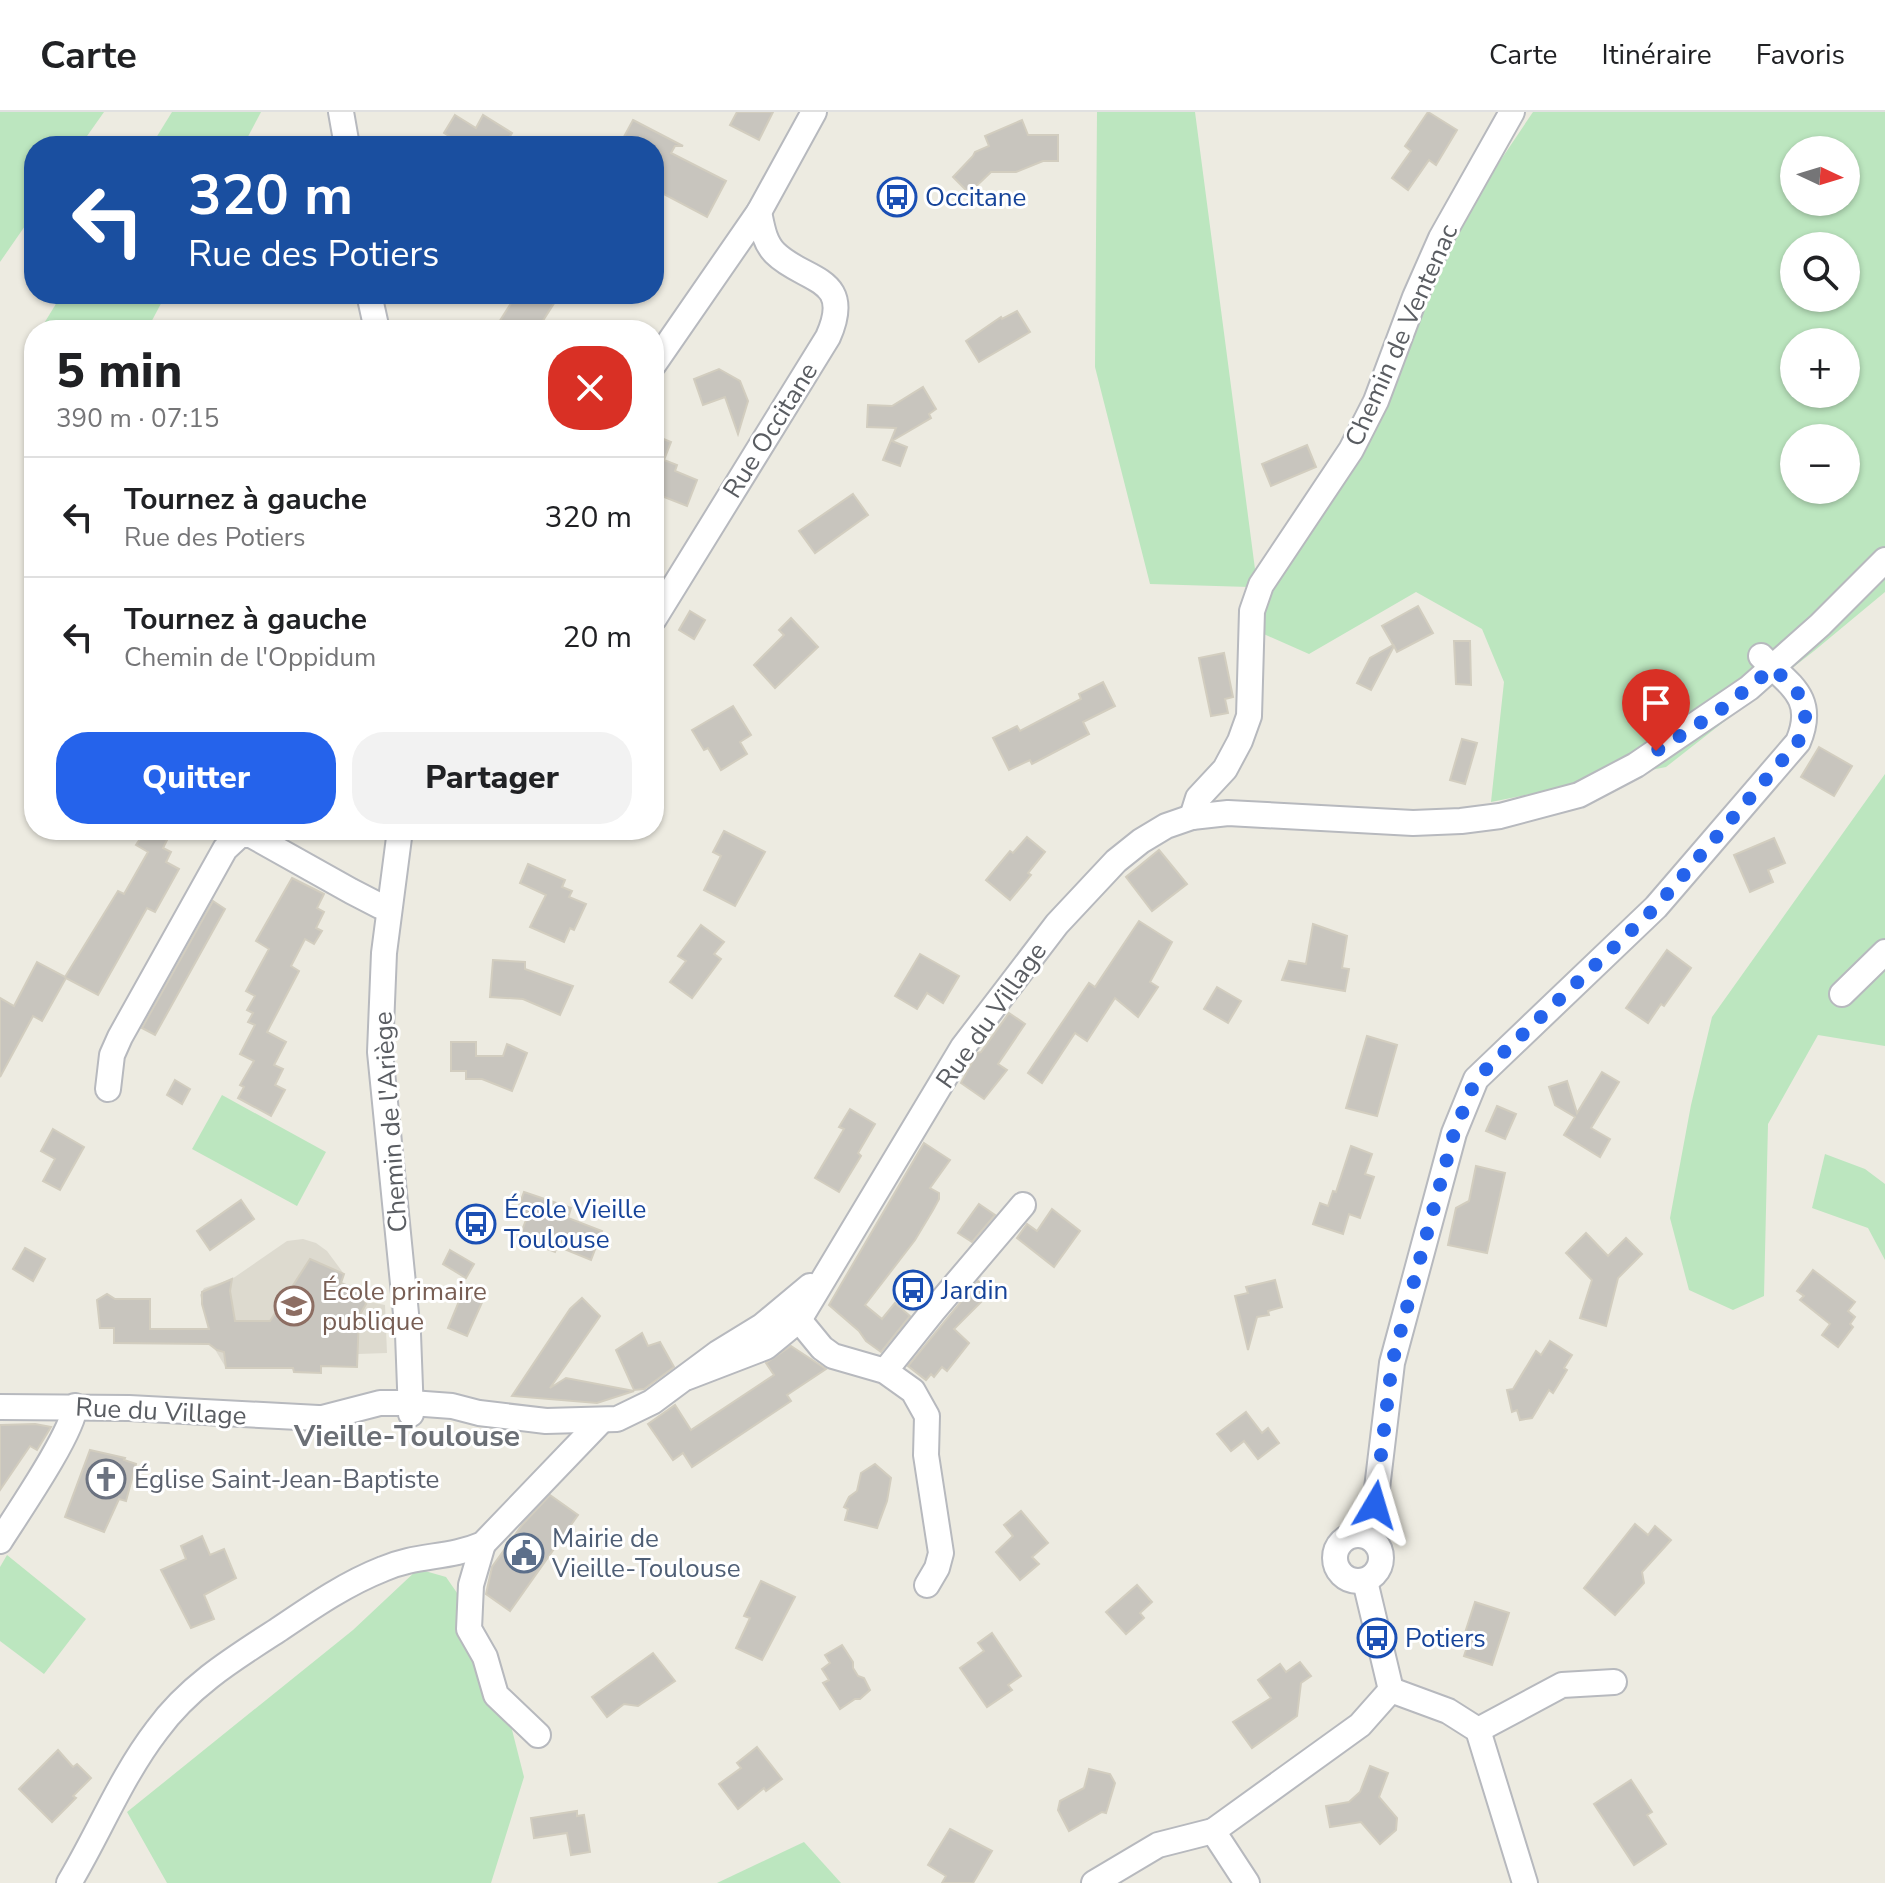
<!DOCTYPE html>
<html lang="fr">
<meta charset="utf-8">
<style>
:root{--surface:#fff;--page:#f2f2f2;--text:#202124;--muted:#757577;--line:#e0e0e0;--accent:#2563eb}
body{margin:0;font-family:"Nunito Sans",sans-serif;background:var(--page);color:var(--text);height:100vh;display:flex;flex-direction:column;font-size:30px;white-space:nowrap}
*{box-sizing:border-box;margin:0}
p{font-size:26px;color:var(--muted)}
.icon{flex:none;width:44px;height:44px;fill:none;stroke:currentColor;stroke-width:2;stroke-linecap:round;stroke-linejoin:round}
.map{position:relative;flex:1;overflow:hidden}
.sheet{position:absolute;left:24px;top:208px;width:640px;height:520px;display:flex;flex-direction:column;background:var(--surface);border-radius:32px;box-shadow:0 2px 6px #0004}
.sheet>*{flex:none}
.hud{position:absolute;left:24px;top:24px;width:640px;height:168px;border-radius:32px;box-shadow:0 2px 6px #0004;background:#1a4fa0;color:#fff;overflow:hidden}
.needle{width:52px;rotate:94deg}
.controls{position:absolute;left:1780px;top:24px;display:grid;gap:16px}
.controls a{display:grid;place-items:center;width:80px;height:80px;border-radius:50%;background:var(--surface);box-shadow:0 2px 6px #0004;font-size:40px}
.pin{position:absolute;display:grid;place-items:center;width:68px;height:68px;color:#fff;margin:-82px -34px;border-radius:50% 50% 50% 0;rotate:-45deg;box-shadow:0 0 8px #0007}
.pin .icon{rotate:45deg}
.me{position:absolute;width:88px;margin:-44px;rotate:7deg;stroke-linejoin:round;filter:drop-shadow(0 0 6px #0008)}
.turn{display:flex;align-items:center;gap:28px;height:168px;padding:0 32px;font-size:36px}
.turn .icon{width:104px;height:104px;stroke-width:2.5}
.turn b{display:block;font-size:56px;line-height:68px}
.round{display:grid;place-items:center;flex:none;width:84px;height:84px;border-radius:32px;background:var(--page)}
.summary{display:flex;align-items:center;justify-content:space-between;height:136px;padding:0 32px}
h1{font-size:48px;font-weight:800;line-height:60px}
.button{display:flex;gap:16px;margin-top:auto;padding:16px 32px}
.button a{flex:1;height:92px;border-radius:32px;background:var(--accent);color:#fff;font-size:32px;font-weight:800;line-height:92px;text-align:center}
.button a+a{background:var(--page);color:var(--text)}
ul{padding:0;list-style:none}
li{display:flex;align-items:center;gap:24px;height:120px;padding:0 32px;border-top:2px solid var(--line)}
li div{flex:1}
li b{display:block;font-size:30px}
li em{font-style:normal}
header{display:flex;align-items:center;gap:48px;box-sizing:border-box;height:112px;padding:0 40px;background:var(--surface);border-bottom:2px solid var(--line)}
header strong{font-size:38px}
nav{display:flex;gap:44px;margin-inline-start:auto;font-size:28px}
.map>svg:first-child{display:block}
.education{fill:#dddacf}
.green{fill:#bce6bf;fill-rule:evenodd}
.building{fill:#c8c5be;stroke:#d2cdbf;stroke-width:2}
.lines{fill:none;stroke-linecap:round;stroke-linejoin:round}
.minor-casing{stroke:#b7b9be;stroke-width:28}
.minor{stroke:#fff;stroke-width:24}
.route{stroke:#2563eb;stroke-width:14;stroke-dasharray:0 25.2}
.labels{text-anchor:middle;stroke-width:6;stroke-linejoin:round;paint-order:stroke}
.transit-label{font-size:26px;fill:#164399;stroke:#fff;text-anchor:start}
.street-label{font-size:26px;fill:#5a5d62;stroke:#fff}
.education-label{font-size:26px;fill:#785e54;stroke:#fff;text-anchor:start}
.worship-label{font-size:26px;fill:#5b616d;stroke:#fff;text-anchor:start}
.service-label{font-size:26px;fill:#4e5e75;stroke:#fff;text-anchor:start}
.quarter-label{font-size:30px;font-weight:bold;fill:#6b6f75;stroke:#fff}
</style>
<header>
<strong>Carte</strong>
<nav><a>Carte</a><a>Itinéraire</a><a>Favoris</a></nav>
</header>
<div class="map">
<svg width="1885" height="1771" viewBox="0 0 1885 1771">
<rect width="100%" height="100%" fill="#edebe1"/>
<!-- education -->
<polygon class="education" points="303,1127 316,1131 327,1139 344,1162 341,1171 361,1179 365,1189 385,1193 387,1241 358,1242 357,1255 322,1254 321,1261 294,1260 293,1256 226,1256 207,1224 208,1212 200,1183 204,1176 232,1167 287,1129"/>
<!-- green -->
<g class="green">
<polygon points="0,0 104,0 80,34 34,34 34,101 0,150"/>
<polygon points="172,0 261,0 243,34 151,34"/>
<path d="M1097 0H1195L1255 457 1296 444 1406 245 1440 151 1500 49 1533 0H1885V480L1814 539 1666 655 1491 690 1504 570 1482 517 1416 480 1309 542 1257 519 1249 475 1150 472 1095 255ZM1794 38H1846V90H1794ZM1794 134H1846V186H1794ZM1794 230H1846V282H1794ZM1794 326H1846V378H1794Z"/>
<polygon points="62,182 166,182 147,218 40,218"/>
<polygon points="1885,662 1885,934 1818,923 1768,1012 1764,1184 1733,1198 1689,1178 1670,1106 1691,993 1712,905"/>
<polygon points="222,983 326,1040 297,1094 192,1037"/>
<polygon points="1825,1042 1865,1057 1885,1072 1885,1148 1868,1116 1812,1096"/>
<polygon points="7,1443 86,1507 44,1562 0,1529 0,1455"/>
<polygon points="418,1457 446,1465 489,1527 524,1665 491,1771 167,1771 127,1700 353,1518"/>
<polygon points="804,1730 841,1771 717,1771"/>
</g>
<!-- building -->
<g class="building">
<polygon points="737,0 773,0 759,28 730,13"/>
<polygon points="1428,0 1457,18 1436,53 1429,48 1408,78 1392,66 1411,39 1405,34"/>
<polygon points="455,3 476,16 483,3 512,21 504,34 465,34 444,21"/>
<polygon points="633,8 683,34 675,34 671,41 726,69 707,105 654,77 654,34 619,34"/>
<polygon points="1022,8 1028,23 1058,23 1058,49 1043,49 1016,60 991,60 969,81 953,65 973,44 975,40 989,34 985,24"/>
<polygon points="517,182 560,182 537,218 494,218"/>
<polygon points="1017,199 1030,220 979,250 966,229 1001,205 1002,207"/>
<polygon points="719,257 740,269 748,289 738,322 725,285 703,293 694,267"/>
<polygon points="923,275 936,297 929,302 931,306 892,329 907,335 900,354 883,348 896,316 867,315 868,293 892,294"/>
<polygon points="654,323 671,330 664,348 677,353 675,359 697,368 687,394 654,381"/>
<polygon points="1307,333 1316,355 1271,374 1262,352"/>
<polygon points="853,382 868,403 815,441 799,419"/>
<polygon points="1418,494 1433,521 1397,540 1394,534 1371,578 1357,571 1370,546 1393,533 1382,514"/>
<polygon points="690,499 705,508 694,527 679,518"/>
<polygon points="791,506 818,535 775,576 754,553 784,523 779,518"/>
<polygon points="1454,529 1470,529 1471,573 1456,572"/>
<polygon points="1224,541 1233,585 1225,587 1228,601 1211,604 1199,546"/>
<polygon points="1103,570 1115,594 1083,610 1089,622 1032,652 1030,648 1009,658 993,626 1017,614 1020,619 1081,587 1079,582"/>
<polygon points="733,594 751,623 740,630 747,642 721,658 708,636 704,638 692,618"/>
<polygon points="1462,627 1477,631 1465,672 1450,668"/>
<polygon points="1819,635 1852,654 1834,684 1801,665"/>
<polygon points="146,718 172,718 163,736 171,740 166,750 179,757 155,800 147,796 98,883 66,866 42,909 33,904 0,965 0,886 14,894 37,850 65,865 118,779 124,782 148,740 136,733"/>
<polygon points="724,719 765,740 735,794 704,778 721,744 713,740"/>
<polygon points="1027,725 1045,740 1028,761 1031,763 1010,788 986,768 1010,739 1013,741"/>
<polygon points="1774,726 1785,751 1768,758 1773,770 1750,780 1734,743"/>
<polygon points="1159,738 1187,772 1152,799 1126,765"/>
<polygon points="528,752 565,768 562,775 572,779 569,785 586,792 574,818 570,816 564,830 530,815 546,783 520,771"/>
<polygon points="292,766 324,782 317,796 324,800 316,816 322,819 314,832 305,827 291,854 299,859 267,920 286,930 274,953 283,957 275,973 285,978 271,1004 238,986 244,975 240,973 254,949 240,942 255,913 248,910 253,901 247,898 255,884 246,879 269,837 256,829"/>
<polygon points="213,789 225,797 155,923 142,916"/>
<polygon points="1139,809 1172,830 1150,870 1158,875 1138,905 1115,886 1087,929 1075,921 1042,971 1028,961 1089,871 1095,875"/>
<polygon points="1313,812 1347,824 1342,856 1349,857 1345,879 1282,868 1289,849 1306,852"/>
<polygon points="701,813 724,830 714,842 721,847 692,886 670,870 686,849 678,844"/>
<polygon points="1667,838 1691,856 1664,894 1661,892 1648,911 1626,896"/>
<polygon points="920,842 959,864 943,891 927,881 917,897 895,884"/>
<polygon points="493,848 525,850 525,857 573,874 560,903 523,887 490,885"/>
<polygon points="1217,875 1241,889 1228,911 1204,897"/>
<polygon points="1009,901 1025,912 998,952 1007,958 984,987 961,971 977,941 981,940"/>
<polygon points="1367,924 1397,933 1377,1004 1346,996"/>
<polygon points="451,930 476,930 476,944 503,944 507,932 527,941 512,979 482,967 466,967 466,959 451,959"/>
<polygon points="1602,960 1619,970 1591,1016 1610,1027 1600,1045 1564,1023 1575,1005 1555,993 1549,975 1567,969 1577,1001"/>
<polygon points="175,968 190,977 182,992 167,983"/>
<polygon points="1497,994 1516,1002 1505,1027 1486,1019"/>
<polygon points="850,997 875,1012 858,1041 861,1044 839,1080 815,1066 844,1017 839,1015"/>
<polygon points="53,1017 84,1035 60,1078 43,1069 55,1047 41,1039"/>
<polygon points="924,1031 950,1048 930,1076 939,1081 939,1087 933,1098 915,1128 865,1193 882,1207 895,1191 910,1204 881,1240 866,1229 859,1219 829,1193"/>
<polygon points="1351,1034 1372,1042 1365,1062 1374,1065 1360,1106 1349,1102 1343,1122 1313,1112 1320,1091 1328,1094 1333,1079 1336,1080"/>
<polygon points="1476,1054 1505,1061 1487,1141 1448,1133 1456,1096 1469,1089"/>
<polygon points="524,1080 571,1096 568,1106 602,1119 591,1148 557,1134 555,1140 519,1126 528,1103 517,1099"/>
<polygon points="241,1088 254,1107 210,1138 197,1119"/>
<polygon points="979,1092 995,1103 972,1130 958,1121"/>
<polygon points="1052,1097 1080,1119 1054,1155 1017,1126 1027,1112 1037,1119"/>
<polygon points="1586,1121 1608,1144 1626,1126 1642,1142 1618,1166 1606,1214 1580,1206 1592,1168 1566,1141"/>
<polygon points="25,1136 45,1147 33,1169 13,1157"/>
<polygon points="450,1138 474,1152 466,1166 443,1152"/>
<polygon points="310,1147 344,1162 341,1171 361,1179 364,1185 366,1192 359,1204 357,1255 321,1254 321,1261 294,1260 293,1256 226,1256 224,1240 217,1238 209,1232 114,1231 114,1216 100,1216 97,1188 107,1182 115,1187 150,1187 150,1217 209,1217 202,1192 202,1180 232,1167 230,1179 235,1209 270,1209"/>
<polygon points="1813,1158 1855,1190 1848,1199 1855,1205 1850,1212 1853,1215 1838,1235 1822,1223 1830,1212 1800,1188 1804,1184 1797,1179"/>
<polygon points="1275,1168 1282,1195 1268,1199 1269,1203 1257,1205 1248,1238 1235,1184 1248,1181 1246,1175"/>
<polygon points="978,1169 985,1177 978,1185 982,1189 954,1217 969,1231 947,1259 942,1255 934,1265 931,1262 926,1268 908,1254"/>
<polygon points="464,1177 484,1186 467,1224 448,1216"/>
<polygon points="582,1186 600,1204 550,1276 566,1266 634,1279 597,1291 512,1284 570,1197"/>
<polygon points="642,1221 648,1234 660,1230 674,1255 644,1277 634,1278 616,1238"/>
<polygon points="1550,1229 1572,1243 1564,1256 1567,1258 1553,1281 1549,1278 1532,1306 1520,1308 1517,1298 1512,1300 1507,1278 1513,1277 1536,1239 1541,1243"/>
<polygon points="791,1234 826,1257 787,1283 791,1289 692,1355 683,1341 673,1348 648,1312 675,1293 691,1318 774,1263 766,1251"/>
<polygon points="1246,1300 1262,1321 1268,1316 1279,1331 1258,1347 1244,1329 1231,1339 1217,1322"/>
<polygon points="35,1312 51,1315 37,1338 30,1334 0,1378 0,1313"/>
<polygon points="90,1338 125,1346 124,1348 136,1352 126,1389 119,1387 104,1420 65,1405"/>
<polygon points="875,1352 891,1366 887,1389 877,1416 845,1408 848,1397 844,1395 849,1385 857,1379 861,1361"/>
<polygon points="550,1383 578,1403 510,1499 486,1482 492,1455 522,1413"/>
<polygon points="1021,1399 1048,1431 1032,1445 1039,1452 1020,1468 996,1440 1013,1424 1004,1413"/>
<polygon points="1635,1412 1648,1423 1655,1414 1671,1428 1642,1460 1644,1471 1615,1503 1584,1476"/>
<polygon points="202,1424 210,1443 224,1437 236,1466 204,1483 214,1507 191,1516 161,1458 186,1447 181,1434"/>
<polygon points="761,1469 795,1485 762,1548 736,1536 750,1506 744,1504"/>
<polygon points="1137,1473 1152,1490 1140,1501 1144,1506 1126,1522 1106,1500"/>
<polygon points="1475,1490 1509,1501 1492,1553 1464,1544 1468,1532 1462,1530"/>
<polygon points="992,1521 1021,1564 1008,1573 1012,1578 987,1595 960,1556 984,1539 978,1531"/>
<polygon points="842,1533 853,1550 853,1556 858,1564 864,1566 870,1578 860,1587 855,1587 840,1597 823,1571 829,1568 822,1557 830,1551 825,1543"/>
<polygon points="653,1541 675,1569 638,1594 624,1592 607,1605 592,1585"/>
<polygon points="1300,1550 1311,1564 1301,1571 1297,1604 1252,1636 1233,1610 1271,1586 1258,1568 1280,1552 1286,1560"/>
<polygon points="757,1635 782,1667 766,1679 764,1676 738,1697 719,1672 741,1656 737,1651"/>
<polygon points="58,1638 73,1655 77,1652 91,1666 73,1684 76,1686 52,1710 19,1677"/>
<polygon points="1370,1654 1388,1661 1379,1685 1397,1706 1396,1718 1380,1732 1361,1710 1330,1715 1326,1694 1349,1690 1360,1680"/>
<polygon points="1089,1657 1110,1662 1115,1671 1106,1701 1102,1700 1069,1719 1058,1698 1060,1689 1084,1676"/>
<polygon points="1631,1668 1652,1700 1647,1703 1666,1732 1634,1753 1594,1692"/>
<polygon points="577,1699 577,1704 584,1703 590,1740 571,1743 567,1721 534,1726 531,1706"/>
<polygon points="950,1717 992,1739 973,1771 942,1771 946,1764 928,1753"/>
</g>
<g class="lines">
<!-- minor casing -->
<g class="minor-casing">
<g id="minor">
<polyline points="341,0 347,34"/>
<polyline points="369,182 377,218"/>
<polyline points="654,252 759,100 814,0"/>
<path d="M654 507 828 225C855 164 804 170 775 141 764 130 762 114 759 100"/>
<polyline points="1192,705 1198,686 1225,657 1240,629 1249,604 1252,499 1261,473 1351,338 1376,289 1415,185 1441,126 1512,0"/>
<polyline points="400,718 384,841 380,940 408,1222 411,1302"/>
<polyline points="1842,882 1885,840"/>
<polyline points="108,977 112,943 120,925 225,737 240,723 251,723 351,779 380,794 389,795"/>
<polyline points="790,1197 822,1236 833,1244 885,1259 913,1279 927,1304 926,1343 941,1441 937,1456 927,1473"/>
<polyline points="885,1259 933,1199 1023,1093"/>
<polyline points="688,1265 766,1235 799,1208 963,935 1057,812 1116,749 1141,729 1166,714 1192,705 1228,701 1413,711 1461,709 1500,704 1579,683 1636,653 1749,576 1820,513 1885,448"/>
<polyline points="0,1295 129,1296 337,1307"/>
<polyline points="322,1306 380,1291 411,1291 452,1294 479,1301 546,1309 617,1307 652,1290 718,1241 762,1214 810,1174"/>
<circle cx="1358" cy="1446" r="23"/>
<path d="M1367 1424 1375 1393 1392 1251 1454 1021 1476 967 1656 795 1798 630C1817 585 1789 573 1761 544"/>
<path d="M0 1429C17 1402 73 1321 75 1294"/>
<polyline points="483,1432 471,1473 469,1517 485,1545 496,1583 538,1623"/>
<polyline points="1365,1469 1391,1578"/>
<polyline points="1391,1578 1448,1599 1478,1618 1525,1771"/>
<polyline points="1478,1618 1562,1573 1614,1570"/>
<path d="M69 1771C99 1721 121 1665 157 1618 189 1574 233 1547 278 1518 312 1495 345 1472 383 1457 417 1442 448 1447 483 1432L601 1309"/>
<polyline points="1094,1771 1158,1733 1213,1719"/>
<polyline points="1247,1771 1213,1719 1360,1613 1391,1578"/>
</g>
</g>
<!-- minor -->
<use href="#minor" class="minor"/>
</g>
<g class="lines">
<!-- route -->
<path class="route" d="M1375 1393 1392 1251 1454 1021 1476 967 1656 795 1798 630C1815 591 1800 582 1773 556L1719 599 1656 639"/>
</g>
<!-- icons -->
<defs>
<g id="bus-ring" transform="scale(2)"><circle r="9.5" fill="#fff" stroke="#1a4fb4" stroke-width="1.5"/><path d="M-5-6H5V4H4V6H2V4H-2V6H-4V4H-5ZM-3.5-4V0h7V-4ZM-3.5 1.2v1.5H-2V1.2ZM2 1.2v1.5H3.5V1.2Z" fill="#1a4fb4"/></g>
<g id="school-ring" transform="scale(2)"><circle r="9.5" fill="#fff" stroke="#8d6e63" stroke-width="1.5"/><path d="M0-5L7-2L0 1L-7-2ZM-4 1L0 2.5L4 1V4Q0 6-4 4Z" fill="#8d6e63"/></g>
<g id="church-ring" transform="scale(2)"><circle r="9.5" fill="#fff" stroke="#6b7280" stroke-width="1.5"/><path d="M-1.2-6h2.4v3.5h3.3v2.4h-3.3V6h-2.4V-.1h-3.3v-2.4h3.3Z" fill="#6b7280"/></g>
<g id="civic-ring" transform="scale(2)"><circle r="9.5" fill="#fff" stroke="#5c6f8a" stroke-width="1.5"/><path d="M-.6-6.5H3V-4.5H.6V-3L4-1V1h2V6H-6V1h2V-1L-.6-3ZM-1.2 2.5V6h2.4V2.5Z" fill="#5c6f8a"/></g>
</defs>
<g fill-rule="evenodd">
<use href="#bus-ring" x="897" y="85"/>
<use href="#bus-ring" x="476" y="1112"/>
<use href="#bus-ring" x="913" y="1178"/>
<use href="#school-ring" x="294" y="1194"/>
<use href="#church-ring" x="106" y="1367"/>
<use href="#civic-ring" x="524" y="1441"/>
<use href="#bus-ring" x="1377" y="1526"/>
</g>
<g class="labels">
<!-- transit labels -->
<g class="transit-label">
<text x="925" y="94">Occitane</text>
<text x="504" y="1106">École Vieille<tspan x="504" dy="30">Toulouse</tspan></text>
<text x="941" y="1187">Jardin</text>
<text x="1405" y="1535">Potiers</text>
</g>
<!-- street labels -->
<g class="street-label">
<text transform="translate(1401 223) rotate(-66)" y="9">Chemin de Ventenac</text>
<text transform="translate(770 318) rotate(-58)" y="9">Rue Occitane</text>
<text transform="translate(991 903) rotate(-55)" y="9">Rue du Village</text>
<text transform="translate(390 1010) rotate(-94)" y="9">Chemin de l'Ariège</text>
<text transform="translate(161 1299) rotate(3)" y="9">Rue du Village</text>
</g>
<!-- education labels -->
<g class="education-label">
<text x="322" y="1188">École primaire<tspan x="322" dy="30">publique</tspan></text>
</g>
<!-- worship labels -->
<g class="worship-label">
<text x="134" y="1376">Église Saint-Jean-Baptiste</text>
</g>
<!-- service labels -->
<g class="service-label">
<text x="552" y="1435">Mairie de<tspan x="552" dy="30">Vieille-Toulouse</tspan></text>
</g>
<!-- quarter labels -->
<g class="quarter-label">
<text x="407" y="1334">Vieille-Toulouse</text>
</g>
</g>
</svg>
<div class="controls">
<a><svg class="needle" viewBox="-14 -14 28 28"><path d="M0-13l5 13h-10z" fill="#e53935"/><path d="M0 13l5-13h-10z" fill="#757577"/></svg></a>
<a><svg class="icon" aria-label="search" viewBox="0 0 24 24"><circle cx="10" cy="10" r="6"/><path d="M15 15l6 6"/></svg></a>
<a>+</a>
<a>−</a>
</div>
<div class="pin" style="left:1656px;top:639px;background:#d93025"><svg class="icon" aria-label="arrive" viewBox="0 0 24 24"><path d="M6 21V4h12l-3 4 3 4H6"/></svg></div>
<svg class="me" style="left:1375px;top:1393px" viewBox="-20 -20 40 40"><path d="M0-17L14 15 0 8-14 15z" fill="#2563eb" stroke="#fff" stroke-width="4"/></svg>
<div class="hud">
<div class="turn"><svg class="icon" aria-label="left" viewBox="0 0 24 24"><path d="M17 20v-9H6M10 6l-5 5 5 5"/></svg><div><b>320 m</b>Rue des Potiers</div></div>
</div>
<section class="sheet">
<div class="summary"><div><h1>5 min</h1><p>390 m · 07:15</p></div><a class="round" style="background:#d93025;color:#fff"><svg class="icon" aria-label="close" viewBox="0 0 24 24"><path d="M6 6l12 12M18 6L6 18"/></svg></a></div>
<ul>
<li><svg class="icon" aria-label="left" viewBox="0 0 24 24"><path d="M17 20v-9H6M10 6l-5 5 5 5"/></svg><div><b>Tournez à gauche</b><p>Rue des Potiers</p></div><em>320 m</em></li>
<li><svg class="icon" aria-label="left" viewBox="0 0 24 24"><path d="M17 20v-9H6M10 6l-5 5 5 5"/></svg><div><b>Tournez à gauche</b><p>Chemin de l'Oppidum</p></div><em>20 m</em></li>
</ul>
<div class="button"><a>Quitter</a><a>Partager</a></div>
</section>
</div>
